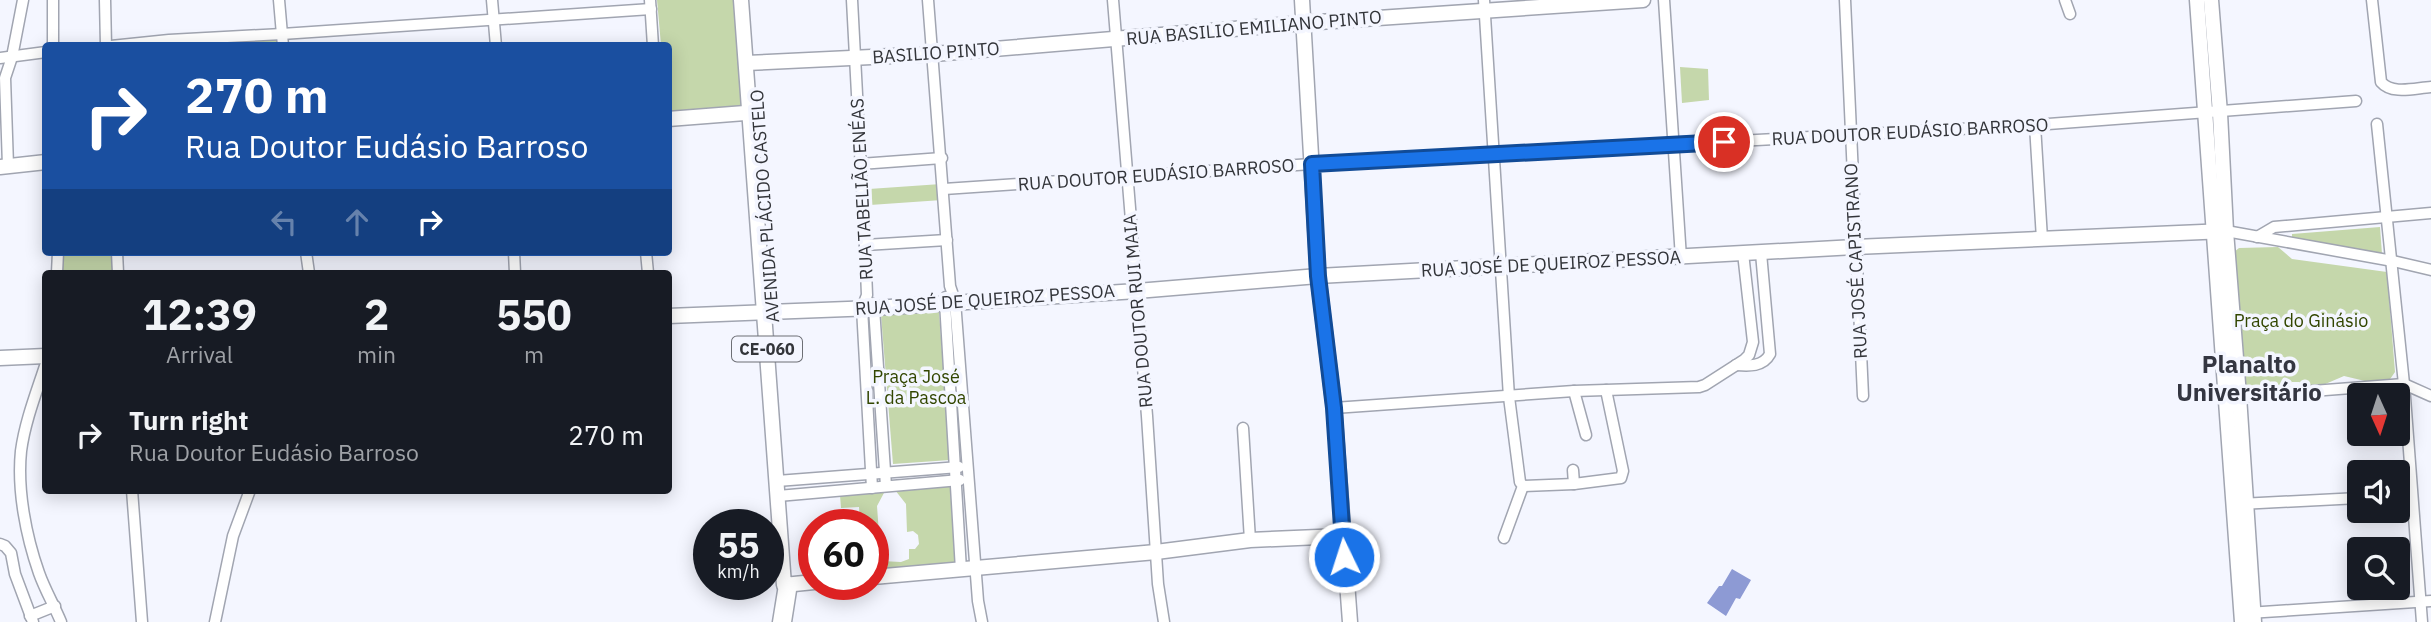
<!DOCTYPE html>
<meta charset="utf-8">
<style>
:root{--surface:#171b24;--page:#20242c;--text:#f1f3f6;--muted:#9ea1a6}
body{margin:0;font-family:"IBM Plex Sans",sans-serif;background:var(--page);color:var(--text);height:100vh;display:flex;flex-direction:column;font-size:26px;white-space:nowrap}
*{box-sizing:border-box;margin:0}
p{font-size:23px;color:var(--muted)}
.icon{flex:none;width:38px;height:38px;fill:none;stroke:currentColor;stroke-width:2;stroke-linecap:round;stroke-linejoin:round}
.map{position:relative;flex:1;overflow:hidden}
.panel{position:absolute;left:42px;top:270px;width:630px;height:224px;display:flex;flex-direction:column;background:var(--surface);border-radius:7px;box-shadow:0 4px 18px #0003}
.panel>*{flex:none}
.banner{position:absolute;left:42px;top:42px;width:630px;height:214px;border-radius:7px;box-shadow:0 4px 18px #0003;background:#1a4fa0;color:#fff;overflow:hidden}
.needle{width:46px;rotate:177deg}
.fabs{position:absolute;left:2347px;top:383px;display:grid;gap:14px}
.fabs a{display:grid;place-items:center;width:63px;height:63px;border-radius:7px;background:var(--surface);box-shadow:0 4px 18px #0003;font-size:35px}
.speed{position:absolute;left:693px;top:509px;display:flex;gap:14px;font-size:35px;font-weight:700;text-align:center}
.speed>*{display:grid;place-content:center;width:91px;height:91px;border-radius:50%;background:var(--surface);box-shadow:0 4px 18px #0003;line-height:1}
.speed small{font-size:18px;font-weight:400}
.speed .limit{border:10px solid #d22;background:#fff;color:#111}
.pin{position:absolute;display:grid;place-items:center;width:60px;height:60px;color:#fff;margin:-30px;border:4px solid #fff;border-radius:50%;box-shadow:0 2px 7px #0007}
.me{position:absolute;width:77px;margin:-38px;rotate:356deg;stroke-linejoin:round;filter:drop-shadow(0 0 5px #0008)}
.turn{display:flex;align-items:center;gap:24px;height:147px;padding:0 28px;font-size:32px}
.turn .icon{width:91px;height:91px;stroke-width:2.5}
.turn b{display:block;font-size:49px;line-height:60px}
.lanes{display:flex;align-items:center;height:66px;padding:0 28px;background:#0003;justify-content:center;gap:35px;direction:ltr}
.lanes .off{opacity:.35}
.eta{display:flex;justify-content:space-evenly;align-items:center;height:119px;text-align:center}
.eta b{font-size:42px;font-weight:700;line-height:49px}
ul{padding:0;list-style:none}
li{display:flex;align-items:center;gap:21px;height:91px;padding:0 28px}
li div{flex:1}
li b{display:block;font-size:26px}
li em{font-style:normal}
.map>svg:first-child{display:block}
.green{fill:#c5d7ab}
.water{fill:#8d9ad4}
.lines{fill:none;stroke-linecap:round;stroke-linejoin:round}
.minor-casing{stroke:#a1a5b1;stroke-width:13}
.major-casing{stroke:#a1a5b1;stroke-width:17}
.minor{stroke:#fff;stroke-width:10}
.major{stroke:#fff;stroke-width:14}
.route-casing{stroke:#114b97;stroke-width:18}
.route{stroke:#1a73e8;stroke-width:12}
.labels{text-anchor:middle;stroke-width:7;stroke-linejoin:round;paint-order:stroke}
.shield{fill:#f4f6ff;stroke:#6d6f75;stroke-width:2}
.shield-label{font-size:16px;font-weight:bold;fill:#33353a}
.street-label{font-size:18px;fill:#33353a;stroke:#f4f6ff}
.park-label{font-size:18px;fill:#324600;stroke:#f4f6ff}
.district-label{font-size:24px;font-weight:bold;fill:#343641;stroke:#f4f6ff}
</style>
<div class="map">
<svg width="2431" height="622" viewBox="0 0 2431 622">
<rect width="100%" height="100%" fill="#f4f6ff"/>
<!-- green -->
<g class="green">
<polygon points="657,0 736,0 744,110 669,115 668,46 661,45"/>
<polygon points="276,40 277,45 180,45"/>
<polygon points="1680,67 1708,69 1709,100 1682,103"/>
<polygon points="941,184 942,200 870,205 869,189"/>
<polygon points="2380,227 2382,254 2292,239 2292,234"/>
<polygon points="2278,247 2292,259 2387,272 2395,372 2388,382 2382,385 2344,376 2316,388 2299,382 2292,382 2276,391 2245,393 2234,252 2239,248"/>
<polygon points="63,252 114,252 115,273 61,273"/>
<polygon points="939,311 950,460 893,464 881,315"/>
<polygon points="950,486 955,564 873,570 873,550 880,551 881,561 901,562 909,559 909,549 915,549 919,544 918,535 913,531 907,532 906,504 895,490"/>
<polygon points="885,491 877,506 879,534 873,535 873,525 860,525 859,507 841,508 840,495"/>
</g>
<!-- water -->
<polygon class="water" points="1732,569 1751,580 1740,599 1736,598 1726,616 1707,603 1719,586 1722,586"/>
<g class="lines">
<!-- minor casing -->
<g class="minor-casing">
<g id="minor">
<polyline points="53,0 53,46"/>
<polyline points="105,0 106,46"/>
<polyline points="279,0 283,46"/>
<polyline points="492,0 496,46"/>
<polyline points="650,0 653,46"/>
<polyline points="852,0 865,245 867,295 862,308 872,488"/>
<polyline points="928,0 950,286 955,301 978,601 982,622"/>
<polyline points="1113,0 1147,416 1158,584 1164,622"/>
<polyline points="1484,0 1509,397 1520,482 1523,486 1504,538"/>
<polyline points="1664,0 1681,258"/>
<polyline points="1845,0 1863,396"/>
<polyline points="2065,0 2070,14"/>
<path d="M2372 0 2381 82C2392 95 2415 88 2431 87"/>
<polyline points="111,46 169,40 282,34 651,9"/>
<polyline points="0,58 46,52"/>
<polyline points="2377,124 2404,384 2422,622"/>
<polyline points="2035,125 2042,239"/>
<polyline points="860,164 942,158"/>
<polyline points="8,166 5,78 12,57 23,0"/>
<polyline points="944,189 1312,164 2035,125 2356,101"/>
<polyline points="2226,231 2393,261 2431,270"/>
<polyline points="2257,237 2274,227 2431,213"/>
<polyline points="865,245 947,240"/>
<polyline points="117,252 118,273"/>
<polyline points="306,252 309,273"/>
<polyline points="514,252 515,273"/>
<polyline points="646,252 648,273"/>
<polyline points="57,273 58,252"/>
<polyline points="946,297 945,302 961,570"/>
<polyline points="871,303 874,308 886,486"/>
<path d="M46 363C37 391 25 421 21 451 17 490 26 536 39 573 45 590 54 605 61 622"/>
<path d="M1736 365C1749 366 1763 367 1770 354L1761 253"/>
<polyline points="1574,391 1586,435"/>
<polyline points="2233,397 2404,384 2431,396"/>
<polyline points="1334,408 1574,391 1699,387 1705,385 1744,360 1749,355 1753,342 1743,253"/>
<polyline points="1243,428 1250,540"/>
<polyline points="1573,470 1574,484"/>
<polyline points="777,481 959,467"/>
<polyline points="1523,486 1574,484 1621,478 1623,471 1606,390"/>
<polyline points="132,490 142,622"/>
<polyline points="778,496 960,480"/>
<polyline points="2240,504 2359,498"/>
<polyline points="0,544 5,546 11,553 15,574 33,622"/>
<polyline points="2248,613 2431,601"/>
<polyline points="30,616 55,606"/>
<polyline points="215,622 233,536 250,490"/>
<polyline points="778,622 784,585"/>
<polyline points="786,622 792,584"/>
</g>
</g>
<!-- major casing -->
<g class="major-casing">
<g id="major">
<polyline points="741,0 784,585 814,582"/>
<polyline points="1302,0 1318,276 1334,408 1350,622"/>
<polyline points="2197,0 2242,622"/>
<polyline points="2211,0 2220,113 2226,231 2239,396 2254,622"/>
<polyline points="746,63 934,54 1304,23 1643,0"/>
<polyline points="668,119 758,112"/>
<polyline points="0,167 46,162"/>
<polyline points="668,316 874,308 1137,291 1318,276 1855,247 2226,231"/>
<polyline points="0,358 46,356"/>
<polyline points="873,577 1156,552 1250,540 1342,536"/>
</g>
</g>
<!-- minor -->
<use href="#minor" class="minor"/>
<!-- major -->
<use href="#major" class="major"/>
</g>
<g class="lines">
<!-- route casing -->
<g class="route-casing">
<polyline id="route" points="1344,557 1334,408 1318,276 1312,164 1724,142"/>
</g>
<!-- route -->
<use href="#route" class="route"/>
</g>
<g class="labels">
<!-- shield labels -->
<rect class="shield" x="732" y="336.5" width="70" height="25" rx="5"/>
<g class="shield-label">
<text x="767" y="355">CE-060</text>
</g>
<!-- street labels -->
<g class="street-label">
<text transform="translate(1254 28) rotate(-5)" y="6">RUA BASILIO EMILIANO PINTO</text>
<text transform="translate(936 53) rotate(-4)" y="6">BASILIO PINTO</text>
<text transform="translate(1910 132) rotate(-3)" y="6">RUA DOUTOR EUDÁSIO BARROSO</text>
<text transform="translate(1156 175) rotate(-4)" y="6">RUA DOUTOR EUDÁSIO BARROSO</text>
<text transform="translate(862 189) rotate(-93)" y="6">RUA TABELIÃO ENÉAS</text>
<text transform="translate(765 206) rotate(-94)" y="6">AVENIDA PLÁCIDO CASTELO</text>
<text transform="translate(1856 261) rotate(-93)" y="6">RUA JOSÉ CAPISTRANO</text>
<text transform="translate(1551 264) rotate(-3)" y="6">RUA JOSÉ DE QUEIROZ PESSOA</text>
<text transform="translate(985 300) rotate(-4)" y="6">RUA JOSÉ DE QUEIROZ PESSOA</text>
<text transform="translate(1138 311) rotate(-95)" y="6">RUA DOUTOR RUI MAIA</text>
</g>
<!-- park labels -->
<g class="park-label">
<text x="2301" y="327">Praça do Ginásio</text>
<text x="916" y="383">Praça José<tspan x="916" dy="21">L. da Pascoa</tspan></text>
</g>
<!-- district labels -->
<g class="district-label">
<text x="2249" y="373">Planalto<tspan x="2249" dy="28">Universitário</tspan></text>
</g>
</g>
</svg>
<div class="fabs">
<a><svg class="needle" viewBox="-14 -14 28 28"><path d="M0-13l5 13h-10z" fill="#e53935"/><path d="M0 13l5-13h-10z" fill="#9ea1a6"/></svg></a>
<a><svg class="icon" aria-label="sound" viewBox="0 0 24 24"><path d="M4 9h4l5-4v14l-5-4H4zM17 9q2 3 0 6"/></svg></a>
<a><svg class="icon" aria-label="search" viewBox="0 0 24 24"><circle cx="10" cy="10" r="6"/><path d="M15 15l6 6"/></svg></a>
</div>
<div class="speed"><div>55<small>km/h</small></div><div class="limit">60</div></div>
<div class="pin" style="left:1724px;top:142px;background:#d93025"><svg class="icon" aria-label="arrive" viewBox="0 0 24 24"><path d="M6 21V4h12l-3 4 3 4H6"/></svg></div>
<svg class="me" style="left:1344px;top:557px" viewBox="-20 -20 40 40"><circle r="17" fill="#1a73e8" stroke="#fff" stroke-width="3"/><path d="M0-11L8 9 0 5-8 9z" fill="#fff"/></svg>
<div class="banner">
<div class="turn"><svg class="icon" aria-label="right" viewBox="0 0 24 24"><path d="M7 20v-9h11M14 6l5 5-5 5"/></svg><div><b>270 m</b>Rua Doutor Eudásio Barroso</div></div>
<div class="lanes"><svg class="icon off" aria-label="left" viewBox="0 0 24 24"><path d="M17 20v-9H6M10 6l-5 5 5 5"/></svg><svg class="icon off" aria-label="ahead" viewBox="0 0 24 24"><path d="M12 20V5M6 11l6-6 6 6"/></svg><svg class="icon" aria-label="right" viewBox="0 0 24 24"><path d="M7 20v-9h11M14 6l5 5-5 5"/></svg></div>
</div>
<section class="panel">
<div class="eta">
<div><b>12:39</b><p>Arrival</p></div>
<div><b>2</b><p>min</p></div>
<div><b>550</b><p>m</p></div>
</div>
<ul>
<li><svg class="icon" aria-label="right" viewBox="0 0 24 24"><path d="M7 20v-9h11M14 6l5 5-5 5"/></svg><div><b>Turn right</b><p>Rua Doutor Eudásio Barroso</p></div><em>270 m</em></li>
</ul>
</section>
</div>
